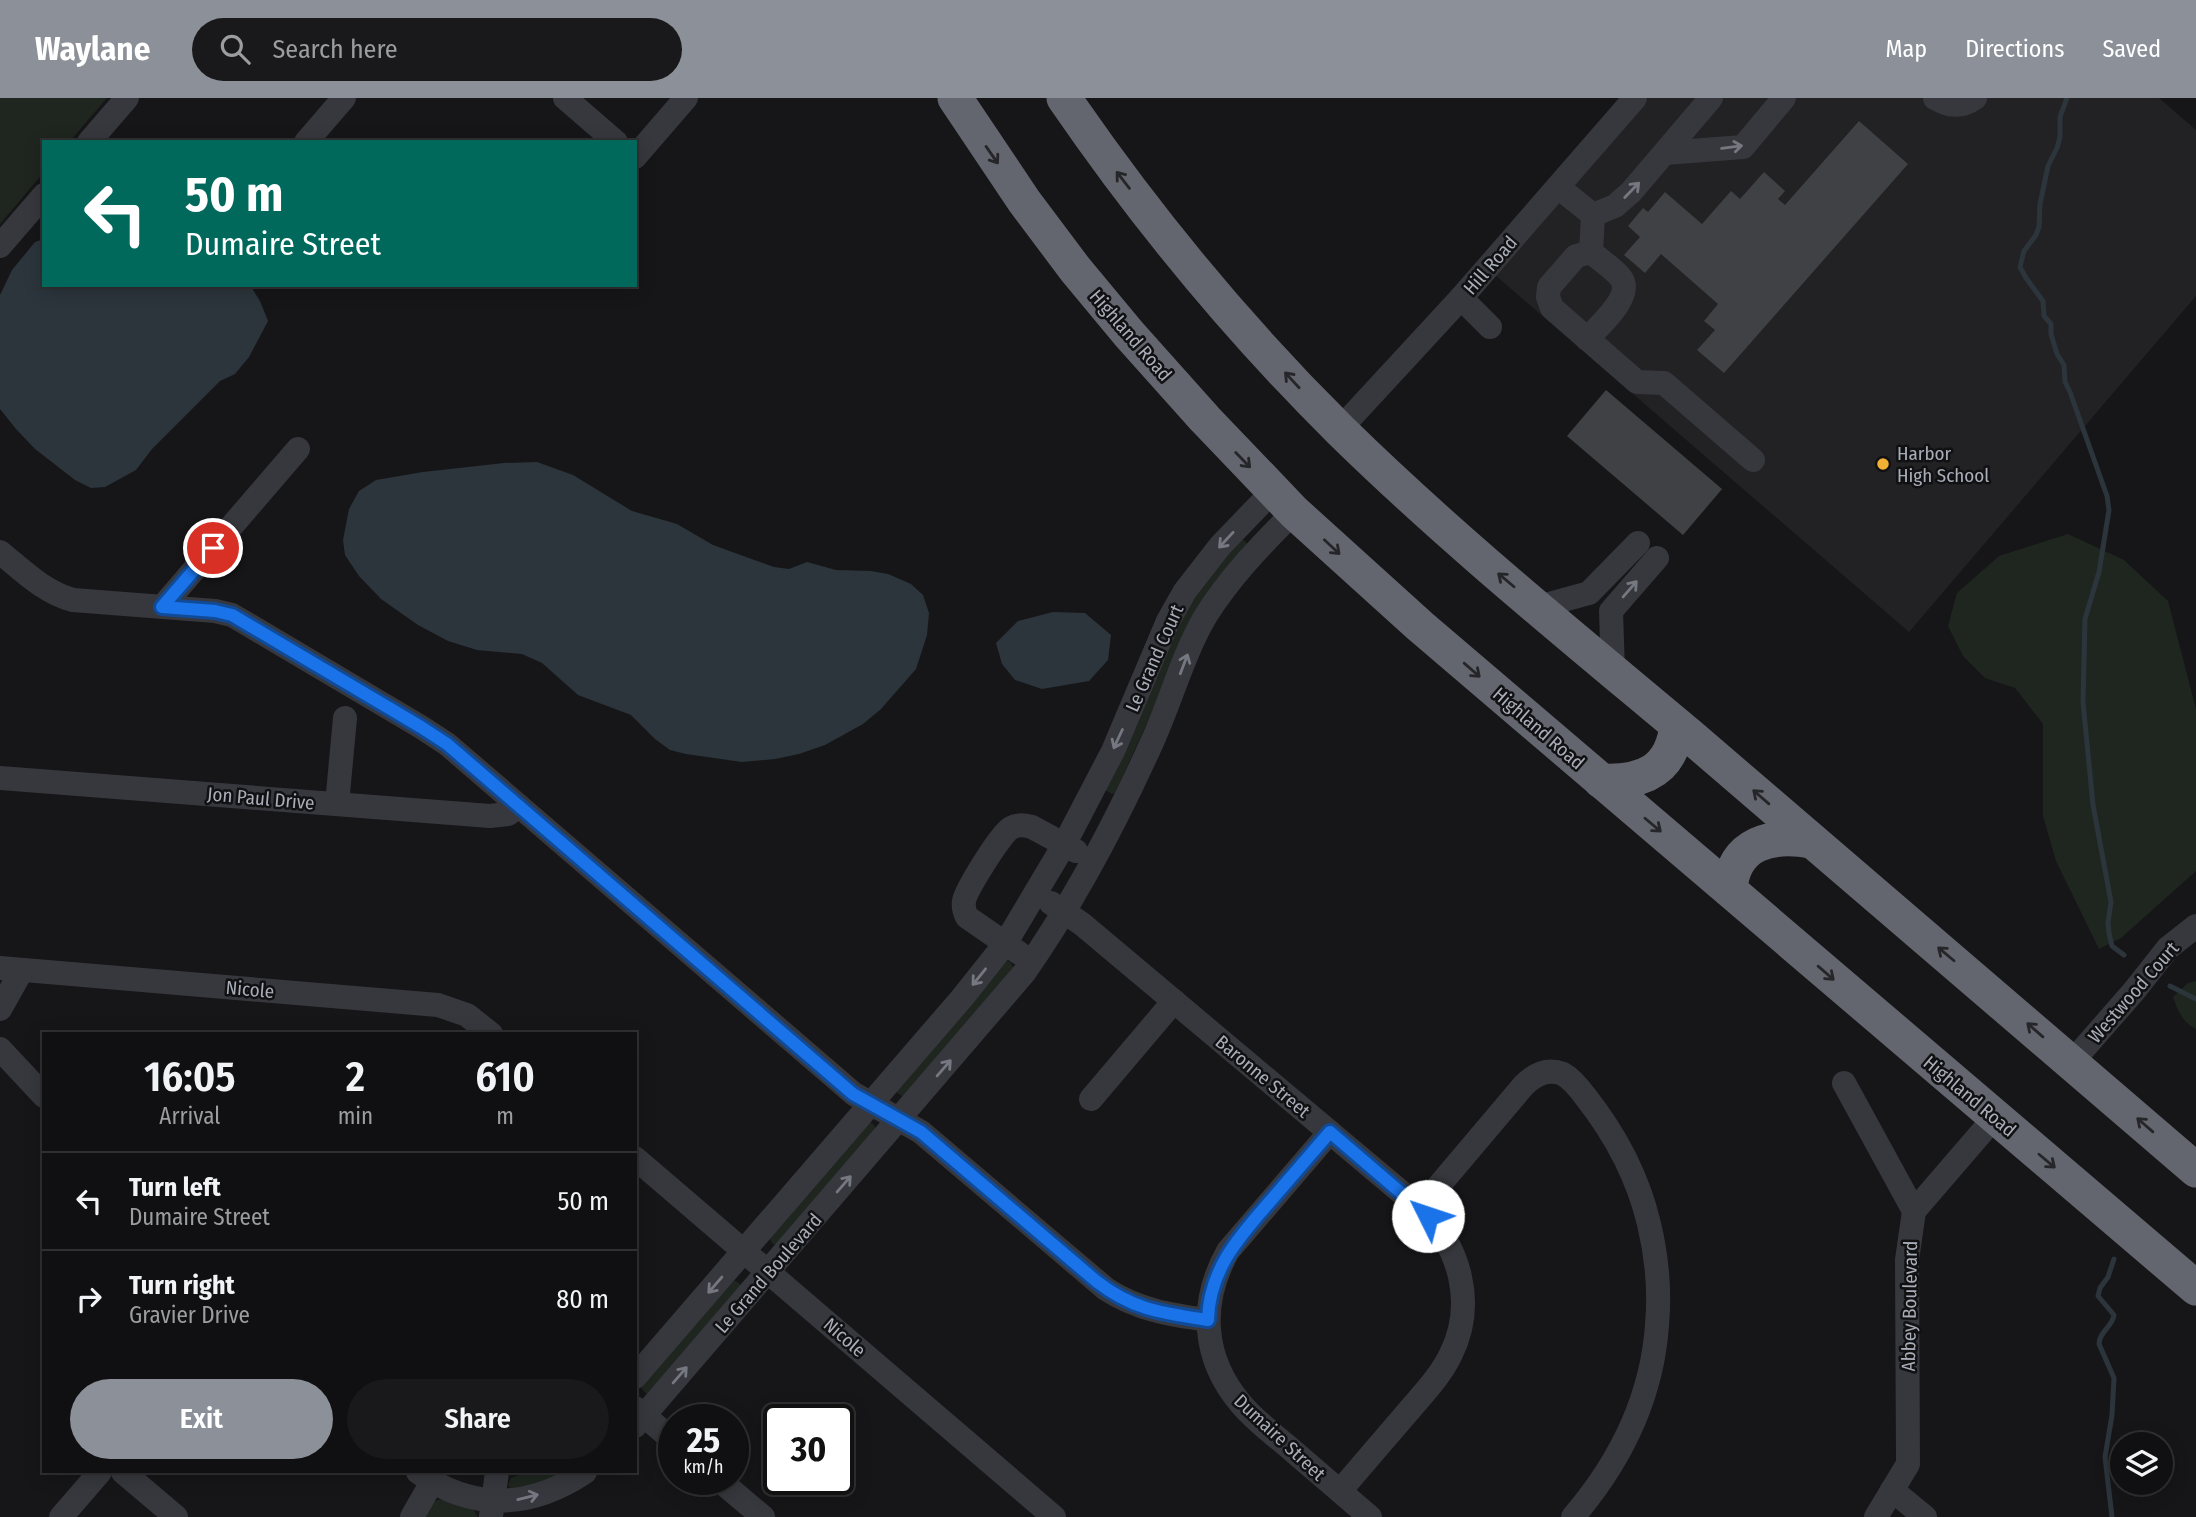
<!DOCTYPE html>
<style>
:root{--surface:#101012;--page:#19191b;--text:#f1f3f6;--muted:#9c9d9f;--line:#303032;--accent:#8c9099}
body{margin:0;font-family:"Fira Sans Condensed",sans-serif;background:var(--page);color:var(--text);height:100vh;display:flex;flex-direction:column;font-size:26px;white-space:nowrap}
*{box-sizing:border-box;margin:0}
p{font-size:23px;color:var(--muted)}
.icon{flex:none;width:38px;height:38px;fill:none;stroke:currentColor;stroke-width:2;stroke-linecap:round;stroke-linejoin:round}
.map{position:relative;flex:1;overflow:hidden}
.details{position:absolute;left:42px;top:934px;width:595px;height:441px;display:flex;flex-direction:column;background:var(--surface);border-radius:0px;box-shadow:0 4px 18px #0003,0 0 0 2px var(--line)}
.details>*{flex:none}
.banner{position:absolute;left:42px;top:42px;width:595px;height:147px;border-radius:0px;box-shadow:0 4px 18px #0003,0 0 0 2px var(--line);background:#00695c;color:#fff;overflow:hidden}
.fabs{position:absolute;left:2110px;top:1334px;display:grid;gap:14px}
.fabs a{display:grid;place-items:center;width:63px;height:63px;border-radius:50%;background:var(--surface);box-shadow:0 4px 18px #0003,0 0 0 2px var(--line);font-size:35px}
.speed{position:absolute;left:658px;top:1306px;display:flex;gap:14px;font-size:35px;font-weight:700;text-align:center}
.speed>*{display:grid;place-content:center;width:91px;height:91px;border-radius:50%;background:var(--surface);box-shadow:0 4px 18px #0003,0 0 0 2px var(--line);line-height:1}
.speed small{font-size:18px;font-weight:400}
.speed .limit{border:4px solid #111;border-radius:10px;background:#fff;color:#111}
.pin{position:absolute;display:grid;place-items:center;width:60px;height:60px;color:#fff;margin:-30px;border:4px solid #fff;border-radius:50%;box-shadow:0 2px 7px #0007}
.me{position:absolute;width:77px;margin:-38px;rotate:311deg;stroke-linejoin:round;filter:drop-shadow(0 0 5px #0008)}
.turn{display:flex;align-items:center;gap:24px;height:147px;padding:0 28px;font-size:32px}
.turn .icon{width:91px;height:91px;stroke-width:2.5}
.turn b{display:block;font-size:49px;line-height:60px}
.eta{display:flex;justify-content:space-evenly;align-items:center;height:119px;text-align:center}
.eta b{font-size:42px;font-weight:600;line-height:49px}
.primary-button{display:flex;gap:14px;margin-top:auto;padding:14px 28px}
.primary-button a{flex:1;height:80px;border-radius:42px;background:var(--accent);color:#fff;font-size:28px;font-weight:600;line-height:80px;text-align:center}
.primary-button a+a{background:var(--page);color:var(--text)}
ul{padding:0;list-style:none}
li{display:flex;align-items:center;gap:21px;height:98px;padding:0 28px;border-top:2px solid var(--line)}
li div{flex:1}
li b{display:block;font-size:26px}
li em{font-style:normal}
header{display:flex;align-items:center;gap:42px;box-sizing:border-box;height:98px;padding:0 35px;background:var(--accent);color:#fff}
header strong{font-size:33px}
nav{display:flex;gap:38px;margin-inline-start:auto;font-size:24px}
.search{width:490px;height:63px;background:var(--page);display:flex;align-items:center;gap:18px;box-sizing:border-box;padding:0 24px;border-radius:38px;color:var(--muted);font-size:26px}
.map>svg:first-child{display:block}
.built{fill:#222225}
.green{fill:#1e261f}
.water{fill:#2c353c}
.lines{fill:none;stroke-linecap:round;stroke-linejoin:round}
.stream{stroke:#2c353c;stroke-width:5}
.building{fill:#404145}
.minor{stroke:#37383d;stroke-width:24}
.highway{stroke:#63666e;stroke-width:35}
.oneway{stroke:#757881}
.oneway2{stroke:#26262a}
.route-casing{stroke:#114b97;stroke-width:18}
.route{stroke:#1a73e8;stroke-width:12}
.poi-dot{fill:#f2b134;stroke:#111113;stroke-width:2.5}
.labels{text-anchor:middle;stroke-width:5;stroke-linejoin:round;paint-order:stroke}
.street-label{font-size:19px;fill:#a8adb8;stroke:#111113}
.poi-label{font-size:19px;fill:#a8adb8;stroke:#111113;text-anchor:start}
</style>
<header>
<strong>Waylane</strong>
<div class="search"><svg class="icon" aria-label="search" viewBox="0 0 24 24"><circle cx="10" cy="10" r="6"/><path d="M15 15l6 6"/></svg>Search here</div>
<nav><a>Map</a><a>Directions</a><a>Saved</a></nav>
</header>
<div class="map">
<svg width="2196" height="1419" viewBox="0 0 2196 1419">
<rect width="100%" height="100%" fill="#161618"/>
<!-- built -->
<polygon class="built" points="1648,0 2159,0 2196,32 2196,198 1909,534 1495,177"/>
<!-- green -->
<g class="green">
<polygon points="0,0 107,0 69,44 44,44 44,74 0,126"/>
<polygon points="2068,436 2124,462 2168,503 2196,611 2196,773 2121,840 2099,851 2056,763 2043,718 2043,626 2015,590 1985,580 1963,558 1948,528 1957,495 1999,458"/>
<polygon points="1240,441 1244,442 1248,447 1179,555 1115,695 1112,696 1105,692 1183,512"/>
<polygon points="1007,863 1010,864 1014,870 904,999 897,995 896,992"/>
<path d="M2196 883V931C2182 924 2178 913 2173 899L2188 885Z"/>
<polygon points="869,1024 873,1026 877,1032 776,1147 773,1146 769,1140"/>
<polygon points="734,1182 740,1186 741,1189 648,1296 645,1295 641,1289"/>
<polygon points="528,1374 571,1374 545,1386 510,1390 508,1387 511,1380"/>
<path d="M442 1401 473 1411 478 1419H426C426 1409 433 1402 442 1401Z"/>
</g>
<!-- water -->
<g class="water">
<polygon points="41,142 44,142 44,187 250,187 260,203 268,223 249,259 235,276 220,283 152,351 136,372 105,389 91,390 75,382 35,351 16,331 0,311 0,197 12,172 35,144"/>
<polygon points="537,364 573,377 632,413 677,426 713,447 774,469 789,471 807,464 836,472 871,473 888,476 911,486 923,497 929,515 927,537 916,571 881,611 863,626 825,647 799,656 775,661 742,664 686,656 670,652 655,641 631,617 578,597 542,565 522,556 477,552 448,543 418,527 381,501 359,478 345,457 343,442 349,411 359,393 376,382 423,374 504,365"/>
<polygon points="1053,514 1085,515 1111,537 1108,562 1089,583 1042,591 1015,582 1002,566 996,545 1018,523"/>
</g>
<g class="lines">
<!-- stream -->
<g class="stream">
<polyline points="2067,0 2060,19 2060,39 2057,50 2048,68 2040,106 2039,129 2036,137 2024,153 2020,169 2026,180 2043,203 2044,218 2051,226 2051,236 2057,256 2064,267 2065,284 2070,294 2107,398 2109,412 2099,474 2085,521 2083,604 2093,707 2111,804 2108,825 2109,835 2112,848 2124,857"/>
<polyline points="2170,888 2196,901"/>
<path d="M2112 1419 2105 1359 2112 1317 2114 1280 2099 1246C2099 1234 2113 1228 2114 1217L2098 1198 2100 1190 2108 1179 2114 1161"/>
</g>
</g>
<!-- building -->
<g class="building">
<polygon points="1859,23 1908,66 1724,275 1697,252 1715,232 1704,223 1718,206 1661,156 1645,175 1624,157 1640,139 1628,128 1643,110 1648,114 1665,94 1702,126 1731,93 1740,101 1764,74 1785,93 1778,101 1785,107"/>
<polygon points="1606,292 1722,391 1683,437 1567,338"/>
</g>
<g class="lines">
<!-- minor -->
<g class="minor">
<polyline points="565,0 616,44"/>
<path d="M1935 0C1949 8 1961 10 1975 0"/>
<polyline points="89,44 127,0"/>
<polyline points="306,44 344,0"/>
<polyline points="1665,55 1743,49 1784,0"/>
<polyline points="635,59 686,0"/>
<polyline points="1558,89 1593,117 1615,108 1631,94 1711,0"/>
<polyline points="1593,117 1591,154 1576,158 1549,189 1548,199 1552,210 1637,284 1664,285 1753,362"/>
<polyline points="0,148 44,97"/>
<polyline points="1461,200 1490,229"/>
<path d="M1587 241C1599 228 1634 198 1621 180 1614 171 1600 162 1591 154"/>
<polyline points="1340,331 1461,200 1635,0"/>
<path d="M0 454C22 472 45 495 73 502L215 513 232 517 421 629 447 646 854 996 921 1034 1106 1191C1138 1212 1171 1217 1208 1222"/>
<polyline points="162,509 298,351"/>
<polyline points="1538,509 1589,495 1638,445"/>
<polyline points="1613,574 1611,513 1657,460"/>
<polyline points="0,680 490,718 508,716 519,708"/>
<polyline points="337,706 345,620"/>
<path d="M1051 805 1082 826 1420 1110C1460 1148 1476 1205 1451 1256 1440 1279 1422 1297 1406 1316 1384 1342 1362 1367 1340 1393"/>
<path d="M1019 855 967 819C964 813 963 809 964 803 966 792 1001 735 1011 730 1018 726 1024 727 1032 729L1076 753"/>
<polyline points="0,870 438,907 467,917 491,936"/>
<polyline points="0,911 22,872"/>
<polyline points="0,951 44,998"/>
<polyline points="2072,964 2134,893 2168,850 2196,828"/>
<polyline points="1844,985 1914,1113"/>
<polyline points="1091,1001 1174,903"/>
<path d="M1330 1034 1228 1153C1199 1205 1202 1260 1241 1306 1256 1324 1276 1338 1293 1353 1319 1375 1344 1397 1370 1419"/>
<polyline points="635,1060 1054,1419"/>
<path d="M1420 1110 1524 987C1535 976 1548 970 1563 976 1572 981 1579 990 1585 998 1615 1036 1638 1079 1649 1126 1657 1159 1660 1193 1657 1227 1652 1299 1620 1364 1573 1419"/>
<polyline points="635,1279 962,900 1005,846 1064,747 1113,653 1168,523 1185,493 1220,448 1273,393"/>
<polyline points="635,1310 674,1343"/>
<path d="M635 1328 1024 875C1073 805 1118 720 1153 642 1171 602 1183 557 1205 519 1229 480 1262 446 1294 414"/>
<polyline points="123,1374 176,1419"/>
<path d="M418 1374C472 1413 530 1411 585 1374"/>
<polyline points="718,1381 763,1419"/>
<polyline points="1892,1392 1925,1419"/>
<polyline points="491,1418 497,1374"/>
<polyline points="61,1419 100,1374"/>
<polyline points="412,1419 432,1384"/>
<polyline points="1876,1419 1908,1366 1907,1162 1914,1113 1995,1019"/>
</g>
<!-- highway -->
<g class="highway">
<polyline points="955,0 1024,103 1075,171 1129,236 1205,321 1294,414 1420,528 2196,1190"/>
<path d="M1064 0C1145 118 1238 231 1340 332 1450 440 1571 538 1689 637 1859 781 2028 926 2196 1072"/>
<path d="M1601 683C1643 685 1672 673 1677 627"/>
<path d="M1730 792C1733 744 1772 736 1812 743"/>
</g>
</g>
<!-- one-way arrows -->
<defs><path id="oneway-shaft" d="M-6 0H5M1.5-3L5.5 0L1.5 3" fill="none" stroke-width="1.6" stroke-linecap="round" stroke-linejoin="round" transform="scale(1.75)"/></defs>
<g class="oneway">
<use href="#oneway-shaft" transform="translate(1732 49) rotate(-8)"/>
<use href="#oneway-shaft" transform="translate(1632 92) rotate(-46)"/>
<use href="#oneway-shaft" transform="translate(1226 442) rotate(133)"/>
<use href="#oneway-shaft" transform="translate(1630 491) rotate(-49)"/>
<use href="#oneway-shaft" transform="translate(1184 566) rotate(-69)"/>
<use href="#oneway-shaft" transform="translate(1118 641) rotate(115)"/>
<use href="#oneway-shaft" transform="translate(979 879) rotate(129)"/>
<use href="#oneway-shaft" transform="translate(944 970) rotate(-49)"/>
<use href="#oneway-shaft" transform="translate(844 1086) rotate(-49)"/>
<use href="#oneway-shaft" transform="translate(715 1187) rotate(131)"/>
<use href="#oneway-shaft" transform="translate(680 1277) rotate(-49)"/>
<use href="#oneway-shaft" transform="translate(528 1399) rotate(-14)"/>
</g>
<g class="oneway2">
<use href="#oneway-shaft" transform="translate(992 57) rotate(55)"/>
<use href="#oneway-shaft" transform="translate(1123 82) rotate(-128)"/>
<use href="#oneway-shaft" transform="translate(1292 282) rotate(-133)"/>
<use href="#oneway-shaft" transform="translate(1243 362) rotate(46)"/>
<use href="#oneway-shaft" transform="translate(1332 449) rotate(43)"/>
<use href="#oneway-shaft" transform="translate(1506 482) rotate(-140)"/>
<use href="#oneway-shaft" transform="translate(1472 572) rotate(41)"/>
<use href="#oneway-shaft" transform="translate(1761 699) rotate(-139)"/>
<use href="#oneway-shaft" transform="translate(1653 727) rotate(40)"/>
<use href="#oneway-shaft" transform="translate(1946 856) rotate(-140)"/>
<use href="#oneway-shaft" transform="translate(1826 875) rotate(41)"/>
<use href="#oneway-shaft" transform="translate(2035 932) rotate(-139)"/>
<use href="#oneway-shaft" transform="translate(2145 1027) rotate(-139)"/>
<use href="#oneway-shaft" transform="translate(2047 1063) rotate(40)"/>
</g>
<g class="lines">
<!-- route casing -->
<g class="route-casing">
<path id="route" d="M213 450 162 509 215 513 232 517 421 629 447 646 853 996 921 1034 1096 1183C1133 1212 1162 1215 1208 1222 1209 1170 1241 1137 1273 1100 1292 1078 1311 1056 1330 1034L1428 1118"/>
</g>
<!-- route -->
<use href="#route" class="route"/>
</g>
<!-- markers -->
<circle class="poi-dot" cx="1883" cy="366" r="7"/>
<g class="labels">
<!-- street labels -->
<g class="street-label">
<text transform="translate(1490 167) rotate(-49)" y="7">Hill Road</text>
<text transform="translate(1131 237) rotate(49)" y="7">Highland Road</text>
<text transform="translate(1154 560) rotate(-66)" y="7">Le Grand Court</text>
<text transform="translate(1539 630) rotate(41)" y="7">Highland Road</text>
<text transform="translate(261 700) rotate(5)" y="7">Jon Paul Drive</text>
<text transform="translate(250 891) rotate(5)" y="7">Nicole</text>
<text transform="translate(2133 894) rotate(-49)" y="7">Westwood Court</text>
<text transform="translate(1263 978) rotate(40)" y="7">Baronne Street</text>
<text transform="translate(1970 998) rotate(40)" y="7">Highland Road</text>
<text transform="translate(768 1175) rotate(-49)" y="7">Le Grand Boulevard</text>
<text transform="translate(1909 1208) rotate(-89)" y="7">Abbey Boulevard</text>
<text transform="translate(845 1239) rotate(41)" y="7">Nicole</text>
<text transform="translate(1280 1339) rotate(43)" y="7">Dumaire Street</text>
</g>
<!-- poi labels -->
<g class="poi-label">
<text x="1897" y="362">Harbor<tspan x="1897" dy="22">High School</tspan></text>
</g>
</g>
</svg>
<div class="fabs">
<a><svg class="icon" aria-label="layers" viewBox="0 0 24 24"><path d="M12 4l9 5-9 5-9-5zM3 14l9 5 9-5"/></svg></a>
</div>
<div class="speed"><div>25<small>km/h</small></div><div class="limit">30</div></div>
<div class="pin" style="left:213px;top:450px;background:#d93025"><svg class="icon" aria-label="arrive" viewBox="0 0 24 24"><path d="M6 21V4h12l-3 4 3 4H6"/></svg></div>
<svg class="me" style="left:1428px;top:1118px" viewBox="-20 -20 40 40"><circle r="19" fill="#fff"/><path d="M0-13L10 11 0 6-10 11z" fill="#1a73e8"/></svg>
<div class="banner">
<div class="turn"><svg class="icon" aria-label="left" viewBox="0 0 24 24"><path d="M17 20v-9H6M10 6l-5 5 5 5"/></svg><div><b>50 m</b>Dumaire Street</div></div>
</div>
<section class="details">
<div class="eta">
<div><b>16:05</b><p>Arrival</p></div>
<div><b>2</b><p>min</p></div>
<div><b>610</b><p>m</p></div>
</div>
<ul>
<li><svg class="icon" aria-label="left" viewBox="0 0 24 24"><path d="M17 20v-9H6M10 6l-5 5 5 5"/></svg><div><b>Turn left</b><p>Dumaire Street</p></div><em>50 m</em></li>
<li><svg class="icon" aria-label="right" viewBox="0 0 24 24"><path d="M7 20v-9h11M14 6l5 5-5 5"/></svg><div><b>Turn right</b><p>Gravier Drive</p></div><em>80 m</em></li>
</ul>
<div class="primary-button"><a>Exit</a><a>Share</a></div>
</section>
</div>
